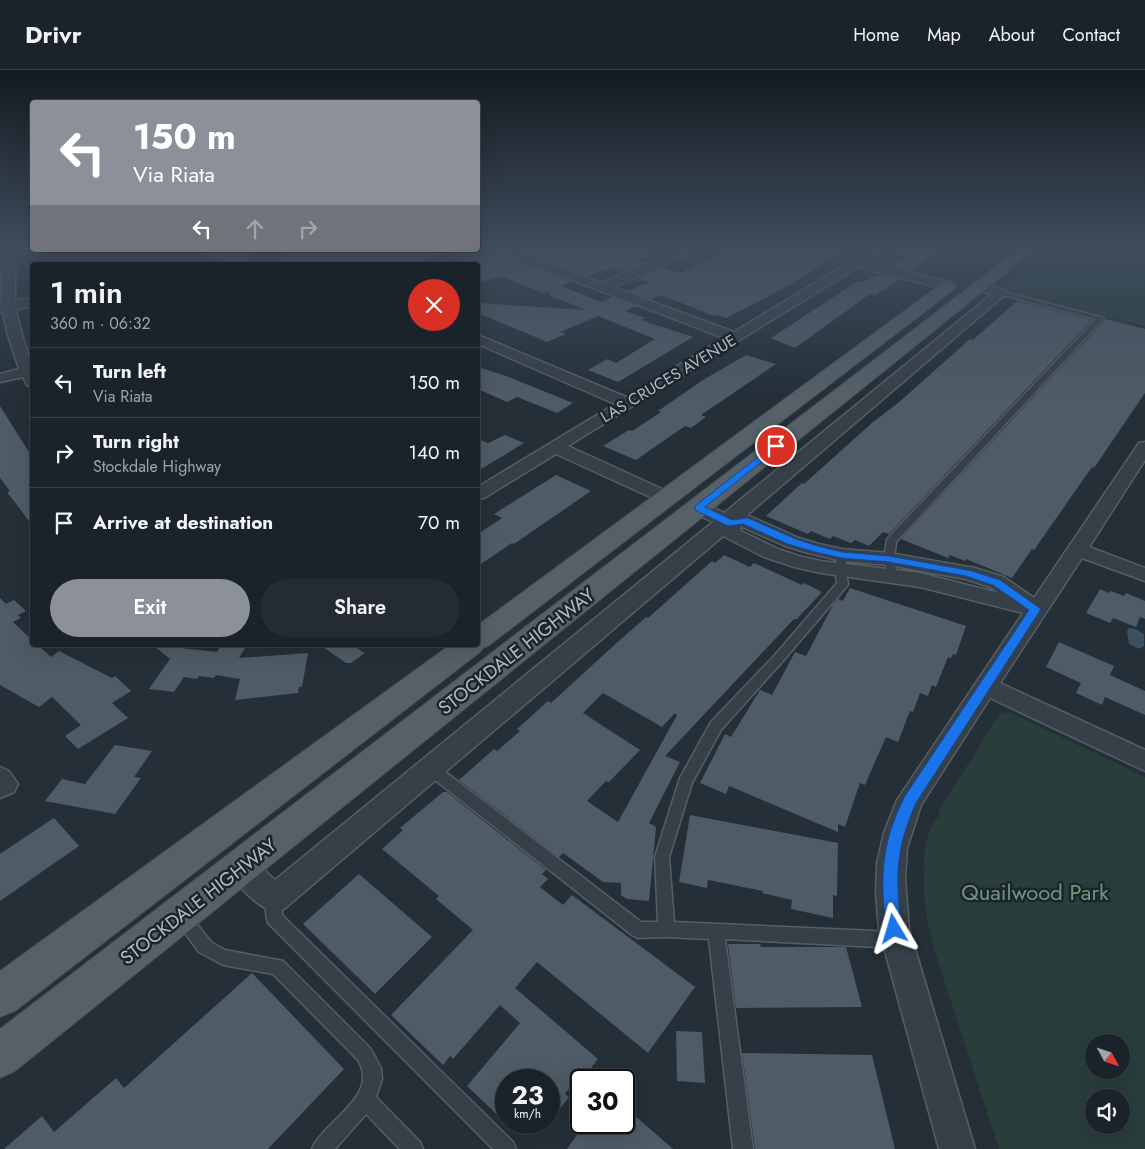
<!DOCTYPE html>
<meta charset="utf-8">
<style>
:root{--surface:#1b232a;--page:#242b32;--text:#f1f3f6;--muted:#a0a4a8;--line:#394047;--accent:#8c9099}
body{margin:0;font-family:Jost,sans-serif;background:var(--page);color:var(--text);height:100vh;display:flex;flex-direction:column;font-size:19px;white-space:nowrap}
*{box-sizing:border-box;margin:0}
p{font-size:16px;color:var(--muted)}
.icon{flex:none;width:28px;height:28px;fill:none;stroke:currentColor;stroke-width:2;stroke-linecap:round;stroke-linejoin:round}
.map{position:relative;flex:1;overflow:hidden}
.side{position:absolute;left:30px;top:192px;width:450px;height:385px;display:flex;flex-direction:column;background:var(--surface);border-radius:5px;box-shadow:0 5px 20px #0002,0 0 0 1px var(--line)}
.side>*{flex:none}
.guide{position:absolute;left:30px;top:30px;width:450px;height:152px;border-radius:5px;box-shadow:0 5px 20px #0002,0 0 0 1px var(--line);background:#8c9099;color:#fff;overflow:hidden}
.needle{width:32px;rotate:130deg}
.buttons{position:absolute;left:1085px;top:964px;display:grid;gap:10px}
.buttons a{display:grid;place-items:center;width:45px;height:45px;border-radius:50%;background:var(--surface);box-shadow:0 5px 20px #0002,0 0 0 1px var(--line);font-size:25px}
.speed{position:absolute;left:495px;top:999px;display:flex;gap:10px;font-size:25px;font-weight:700;text-align:center}
.speed>*{display:grid;place-content:center;width:65px;height:65px;border-radius:50%;background:var(--surface);box-shadow:0 5px 20px #0002,0 0 0 1px var(--line);line-height:1}
.speed small{font-size:12px;font-weight:400}
.speed .limit{border:2px solid #111;border-radius:8px;background:#fff;color:#111}
.pin{position:absolute;display:grid;place-items:center;width:42px;height:42px;color:#fff;margin:-21px;border:2px solid #fff;border-radius:50%;box-shadow:0 1px 5px #0007}
.me{position:absolute;width:55px;margin:-28px;rotate:353deg;stroke-linejoin:round;filter:drop-shadow(0 0 4px #0008)}
.turn{display:flex;align-items:center;gap:18px;height:105px;padding:0 20px;font-size:22px}
.turn .icon{width:65px;height:65px;stroke-width:2.5}
.turn b{display:block;font-size:35px;line-height:42px}
.lanes{display:flex;align-items:center;height:48px;padding:0 20px;background:#0003;justify-content:center;gap:25px;direction:ltr}
.lanes .off{opacity:.35}
.round{display:grid;place-items:center;flex:none;width:52px;height:52px;border-radius:26px;background:var(--page)}
.summary{display:flex;align-items:center;justify-content:space-between;height:85px;padding:0 20px}
h1{font-size:30px;font-weight:600;line-height:38px}
.button{display:flex;gap:10px;margin-top:auto;padding:10px 20px}
.button a{flex:1;height:58px;border-radius:30px;background:var(--accent);color:#fff;font-size:20px;font-weight:600;line-height:58px;text-align:center}
.button a+a{background:var(--page);color:var(--text)}
ul{padding:0;list-style:none}
li{display:flex;align-items:center;gap:15px;height:70px;padding:0 20px;border-top:1px solid var(--line)}
li div{flex:1}
li b{display:block;font-size:19px}
li em{font-style:normal}
header{display:flex;align-items:center;gap:30px;box-sizing:border-box;height:70px;padding:0 25px;background:var(--surface);border-bottom:1px solid var(--line)}
header strong{font-size:24px}
nav{display:flex;gap:28px;margin-inline-start:auto;font-size:18px}
.map>svg:first-child{display:block}
.green{fill:#293d3b;fill-rule:evenodd}
.water{fill:#3a4f5f}
.building{fill:#4f5b66;fill-rule:evenodd}
.lines{fill:none;stroke-linecap:round;stroke-linejoin:round}
.lane-casing{stroke:#555e66;stroke-width:3}
.street-casing{stroke:#555e66;stroke-width:3}
.primary-casing{stroke:#434c54;stroke-width:2}
.lane{fill:#374048;fill-rule:evenodd}
.street{fill:#374048;fill-rule:evenodd}
.primary{fill:#556068;fill-rule:evenodd}
.route{fill:#1a73e8;stroke:#114b97}
.labels{text-anchor:middle;stroke-width:5;stroke-linejoin:round;paint-order:stroke}
.far-street-label{font-size:16px;fill:#b2bbc4;stroke:#1c252d}
.street-label{font-size:19px;fill:#b2bbc4;stroke:#1c252d}
.near-park-label{font-size:22px;fill:#729877;stroke:#1c252d}
</style>
<header>
<strong>Drivr</strong>
<nav><a>Home</a><a>Map</a><a>About</a><a>Contact</a></nav>
</header>
<div class="map">
<svg width="1145" height="1079" viewBox="0 0 1145 1079">
<rect width="100%" height="100%" fill="#242f38"/>
<!-- green -->
<g class="green">
<polygon points="1055,176 1145,176 1145,256 1007,222 998,218 1041,184"/>
<path d="M1009 642 1145 707V1079H999C984 1033 969 987 954 941 944 910 933 880 927 849 923 824 918 762 940 746L938 742 998 646 1002 643ZM1121 972V1000H1094V972ZM1094 1028H1121V1055H1094Z"/>
</g>
<!-- water -->
<polygon class="water" points="1129,558 1135,559 1144,564 1144,576 1139,579 1129,574 1127,561"/>
<!-- building -->
<g class="building">
<polygon points="533,176 632,176 652,183 634,190 644,193 622,202 611,198 587,206 518,180"/>
<polygon points="738,176 853,176 777,222 726,248 717,245 714,246 661,225 652,229 628,221 649,212 638,208 661,198 680,203"/>
<polygon points="892,176 946,176 911,201 892,196 907,186 889,182"/>
<polygon points="198,180 242,180 251,183 244,195 234,195 197,182"/>
<polygon points="324,180 443,180 444,184 406,195 281,195 281,186"/>
<polygon points="496,183 571,212 561,216 601,232 612,227 636,236 625,241 645,248 641,250 693,267 618,312 588,300 607,289 616,293 655,269 598,246 560,262 566,264 547,272 478,243 478,233 586,240 549,225 551,220 543,223 501,206 478,213 478,189"/>
<polygon points="880,204 899,209 875,226 870,224 795,278 771,268 858,211 862,212"/>
<polygon points="1017,231 1092,250 889,464 883,462 869,476 855,470 851,473 833,466 830,469 811,461 808,464 766,446 802,413 804,414 873,352 898,333 970,269 973,270"/>
<polygon points="1106,249 1145,259 1145,323 1094,398 1092,397 1034,480 1032,479 1012,508 966,489 965,491 950,485 948,488 901,469"/>
<polygon points="746,285 776,294 701,345 706,347 691,358 685,356 636,390 603,376 629,360 632,361 661,342 658,341 703,310"/>
<polygon points="478,297 506,306 573,333 557,343 517,327 507,332 478,319"/>
<polygon points="0,336 32,387 32,455 7,422 10,421 0,408"/>
<polygon points="505,365 524,373 478,401 478,369 488,373"/>
<polygon points="556,405 591,421 514,474 512,473 478,496 478,464 502,448 494,444"/>
<path d="M724 485 750 497 754 493 802 515 804 513 822 522 797 549H794L665 686 680 692 649 753 656 757 649 831 627 829 621 825V813L603 812 563 783 559 787 459 710 494 679 497 681 520 661 517 659 548 631 551 633 611 578 646 547 648 548 712 491 715 493ZM603 623 662 657 675 643 677 645 618 752 587 731 606 711 609 712 640 680 583 643Z"/>
<polygon points="850,518 966,556 956,585 953,584 951,588 948,587 936,617 932,615 928,626 920,623 913,642 910,641 898,672 886,667 865,715 860,713 845,757 838,754 838,762 729,716 726,724 700,713 725,664 731,667 760,620 772,625 795,582 806,586 833,535 838,529 843,531"/>
<polygon points="1100,519 1109,523 1111,521 1124,526 1126,523 1145,531 1145,549 1140,547 1136,557 1113,548 1110,553 1086,543"/>
<polygon points="0,528 6,534 14,530 26,541 18,545 21,548 13,552 32,570 32,575 38,575 51,587 59,581 112,608 115,606 131,621 112,633 128,648 78,679 65,666 81,655 52,627 39,637 0,615"/>
<polygon points="1059,572 1114,596 1110,605 1145,621 1145,645 1105,627 1102,635 1076,623 1081,613 1046,597"/>
<polygon points="153,575 217,582 221,575 247,575 239,588 308,583 302,617 299,617 298,623 235,630 240,609 216,605 214,608 199,606 197,609 184,607 174,622 149,619 170,589"/>
<polygon points="320,575 352,575 365,583 351,593 346,593"/>
<polygon points="115,675 152,681 134,707 141,708 115,744 45,731 62,709 85,714"/>
<polygon points="443,722 447,722 546,800 542,804 548,809 540,817 563,835 572,825 695,917 648,983 537,892 515,918 598,989 587,1003 583,999 565,1024 569,1027 549,1053 549,1010 506,1010 506,1053 467,1016 520,953 500,935 453,989 450,986 443,995 391,945 473,860 436,829 439,826 382,779 403,760 400,758"/>
<polygon points="690,745 838,773 837,826 833,825 833,848 791,839 792,830 762,823 763,821 708,810 707,818 679,812"/>
<polygon points="54,748 79,776 0,831 0,784"/>
<polygon points="359,804 432,867 375,924 303,854"/>
<polygon points="728,874 760,874 761,877 846,877 862,937 736,938"/>
<polygon points="252,903 344,999 268,1079 4,1079 42,1046 54,1062 116,1008 124,1018"/>
<polygon points="676,961 702,962 705,1013 677,1011"/>
<polygon points="742,983 872,985 895,1079 755,1079"/>
<polygon points="624,1036 673,1079 567,1079 586,1052 624,1052"/>
</g>
<g class="lines">
<!-- lane casing -->
<g class="lane-casing">
<g id="lane">
<polygon points="1001,221 1104,248 896,472 894,489 897,506 892,509 888,508 884,489 887,469 1096,249 999,224 999,222"/>
<polygon points="842,482 847,485 845,500 848,514 847,516 782,592 721,660 692,713 669,787 674,852 897,862 903,865 905,870 903,875 897,878 725,869 753,1079 733,1079 709,869 666,867 638,868 632,865 425,702 423,698 425,694 430,693 435,694 641,852 658,852 655,787 680,708 711,652 774,586 837,513 835,500 837,485"/>
<path d="M274 822 279 824 282 829V845L513 1072 516 1079H493L268 853C265 845 265 832 269 824Z"/>
<path d="M182 841 188 843 211 872 225 880 283 891 370 978 381 998 382 1009 376 1027 420 1072 423 1079H400L366 1044 335 1079H312C324 1050 380 1027 358 990L273 904 223 895 199 882 174 848 176 843Z"/>
</g>
</g>
<!-- street casing -->
<g class="street-casing">
<g id="street">
<path d="M5 176H17L16 178 32 176V180H37L15 185V231L32 228V236L16 239C19 265 35 291 32 316L27 315 23 307 0 312V304L19 299 7 262 3 241 0 242V234H2L1 211 4 187H0V181L5 180Z"/>
<polygon points="486,176 508,176 507,178 601,213 688,176 703,176 701,178 613,217 734,262 876,176 890,176 866,192 953,213 955,216 949,220 858,197 568,376 673,424 676,428 673,432 667,433 661,432 556,384 484,428 478,429 478,417 615,334 478,274 478,265 626,327 724,268 496,181 453,195 435,195 437,193"/>
<path d="M978 213 1005 220 1007 223 747 445 799 468 819 474 842 479 889 483 975 498 1004 507 1034 528 1139 373 1145 372V390L1089 477 1145 498V511L1082 488 1000 613 1145 680V701L990 628 921 735 907 778 905 808 909 859 975 1079H939L879 859 876 824 877 793 884 763 897 730 1023 543 920 517 821 503 794 497 764 487 723 466 284 839 274 842C256 836 235 814 227 797L231 788 241 784 251 788 275 810 713 452 691 442 689 438 691 434C703 431 714 438 724 443L992 224 974 220 972 217 974 214ZM740 456 785 476 808 483 842 491 889 495 965 509 990 517 999 523 920 503 821 491 799 486 778 479 741 461Z"/>
<polygon points="0,697 9,701 18,714 14,722 0,728"/>
</g>
</g>
<!-- primary casing -->
<g class="primary-casing">
<g id="primary">
<polygon points="1023,176 1039,176 15,1001 0,1008 0,959"/>
<polygon points="947,212 953,214 955,217 953,220 488,576 483,578 480,582 15,941 0,947 0,901 450,575 478,575 478,555 941,214"/>
</g>
</g>
<!-- lane -->
<use href="#lane" class="lane"/>
<!-- street -->
<use href="#street" class="street"/>
<!-- primary -->
<use href="#primary" class="primary"/>
</g>
<!-- sky -->
<linearGradient id="sky" x2="0" y2="1"><stop stop-color="#141a1f"/><stop offset="0.54" stop-color="#3f4d5e"/><stop offset="1" stop-color="#3f4d5e" stop-opacity="0"/></linearGradient>
<rect width="1145" height="327" fill="url(#sky)"/>
<!-- route -->
<path class="route" d="M776 373 781 376 779 378 705 437 732 450 748 448 796 469 817 476 842 482 889 486 972 501 1000 510 1041 539 916 733C895 779 895 810 902 859L899 864 894 866 888 864 886 859C880 806 881 774 905 726L1029 540 993 515 966 506 889 492 842 488 815 482 788 474 743 454 728 456 695 440V436Z"/>
<g class="labels">
<!-- far-street labels -->
<g class="far-street-label">
<text transform="translate(668 308) rotate(-31)" y="6">LAS CRUCES AVENUE</text>
</g>
<!-- street labels -->
<g class="street-label">
<text transform="translate(516 581) rotate(-38)" y="7">STOCKDALE HIGHWAY</text>
<text transform="translate(198 831) rotate(-38)" y="7">STOCKDALE HIGHWAY</text>
</g>
<!-- near-park labels -->
<g class="near-park-label">
<text x="1035" y="830">Quailwood Park</text>
</g>
</g>
</svg>
<div class="buttons">
<a><svg class="needle" viewBox="-14 -14 28 28"><path d="M0-13l5 13h-10z" fill="#e53935"/><path d="M0 13l5-13h-10z" fill="#a0a4a8"/></svg></a>
<a><svg class="icon" aria-label="sound" viewBox="0 0 24 24"><path d="M4 9h4l5-4v14l-5-4H4zM17 9q2 3 0 6"/></svg></a>
</div>
<div class="speed"><div>23<small>km/h</small></div><div class="limit">30</div></div>
<div class="pin" style="left:776px;top:376px;background:#d93025"><svg class="icon" aria-label="arrive" viewBox="0 0 24 24"><path d="M6 21V4h12l-3 4 3 4H6"/></svg></div>
<svg class="me" style="left:894px;top:859px" viewBox="-20 -20 40 40"><path d="M0-17L14 15 0 8-14 15z" fill="#1a73e8" stroke="#fff" stroke-width="4"/></svg>
<div class="guide">
<div class="turn"><svg class="icon" aria-label="left" viewBox="0 0 24 24"><path d="M17 20v-9H6M10 6l-5 5 5 5"/></svg><div><b>150 m</b>Via Riata</div></div>
<div class="lanes"><svg class="icon" aria-label="left" viewBox="0 0 24 24"><path d="M17 20v-9H6M10 6l-5 5 5 5"/></svg><svg class="icon off" aria-label="ahead" viewBox="0 0 24 24"><path d="M12 20V5M6 11l6-6 6 6"/></svg><svg class="icon off" aria-label="right" viewBox="0 0 24 24"><path d="M7 20v-9h11M14 6l5 5-5 5"/></svg></div>
</div>
<section class="side">
<div class="summary"><div><h1>1 min</h1><p>360 m · 06:32</p></div><a class="round" style="background:#d93025;color:#fff"><svg class="icon" aria-label="close" viewBox="0 0 24 24"><path d="M6 6l12 12M18 6L6 18"/></svg></a></div>
<ul>
<li><svg class="icon" aria-label="left" viewBox="0 0 24 24"><path d="M17 20v-9H6M10 6l-5 5 5 5"/></svg><div><b>Turn left</b><p>Via Riata</p></div><em>150 m</em></li>
<li><svg class="icon" aria-label="right" viewBox="0 0 24 24"><path d="M7 20v-9h11M14 6l5 5-5 5"/></svg><div><b>Turn right</b><p>Stockdale Highway</p></div><em>140 m</em></li>
<li><svg class="icon" aria-label="arrive" viewBox="0 0 24 24"><path d="M6 21V4h12l-3 4 3 4H6"/></svg><div><b>Arrive at destination</b></div><em>70 m</em></li>
</ul>
<div class="button"><a>Exit</a><a>Share</a></div>
</section>
</div>
